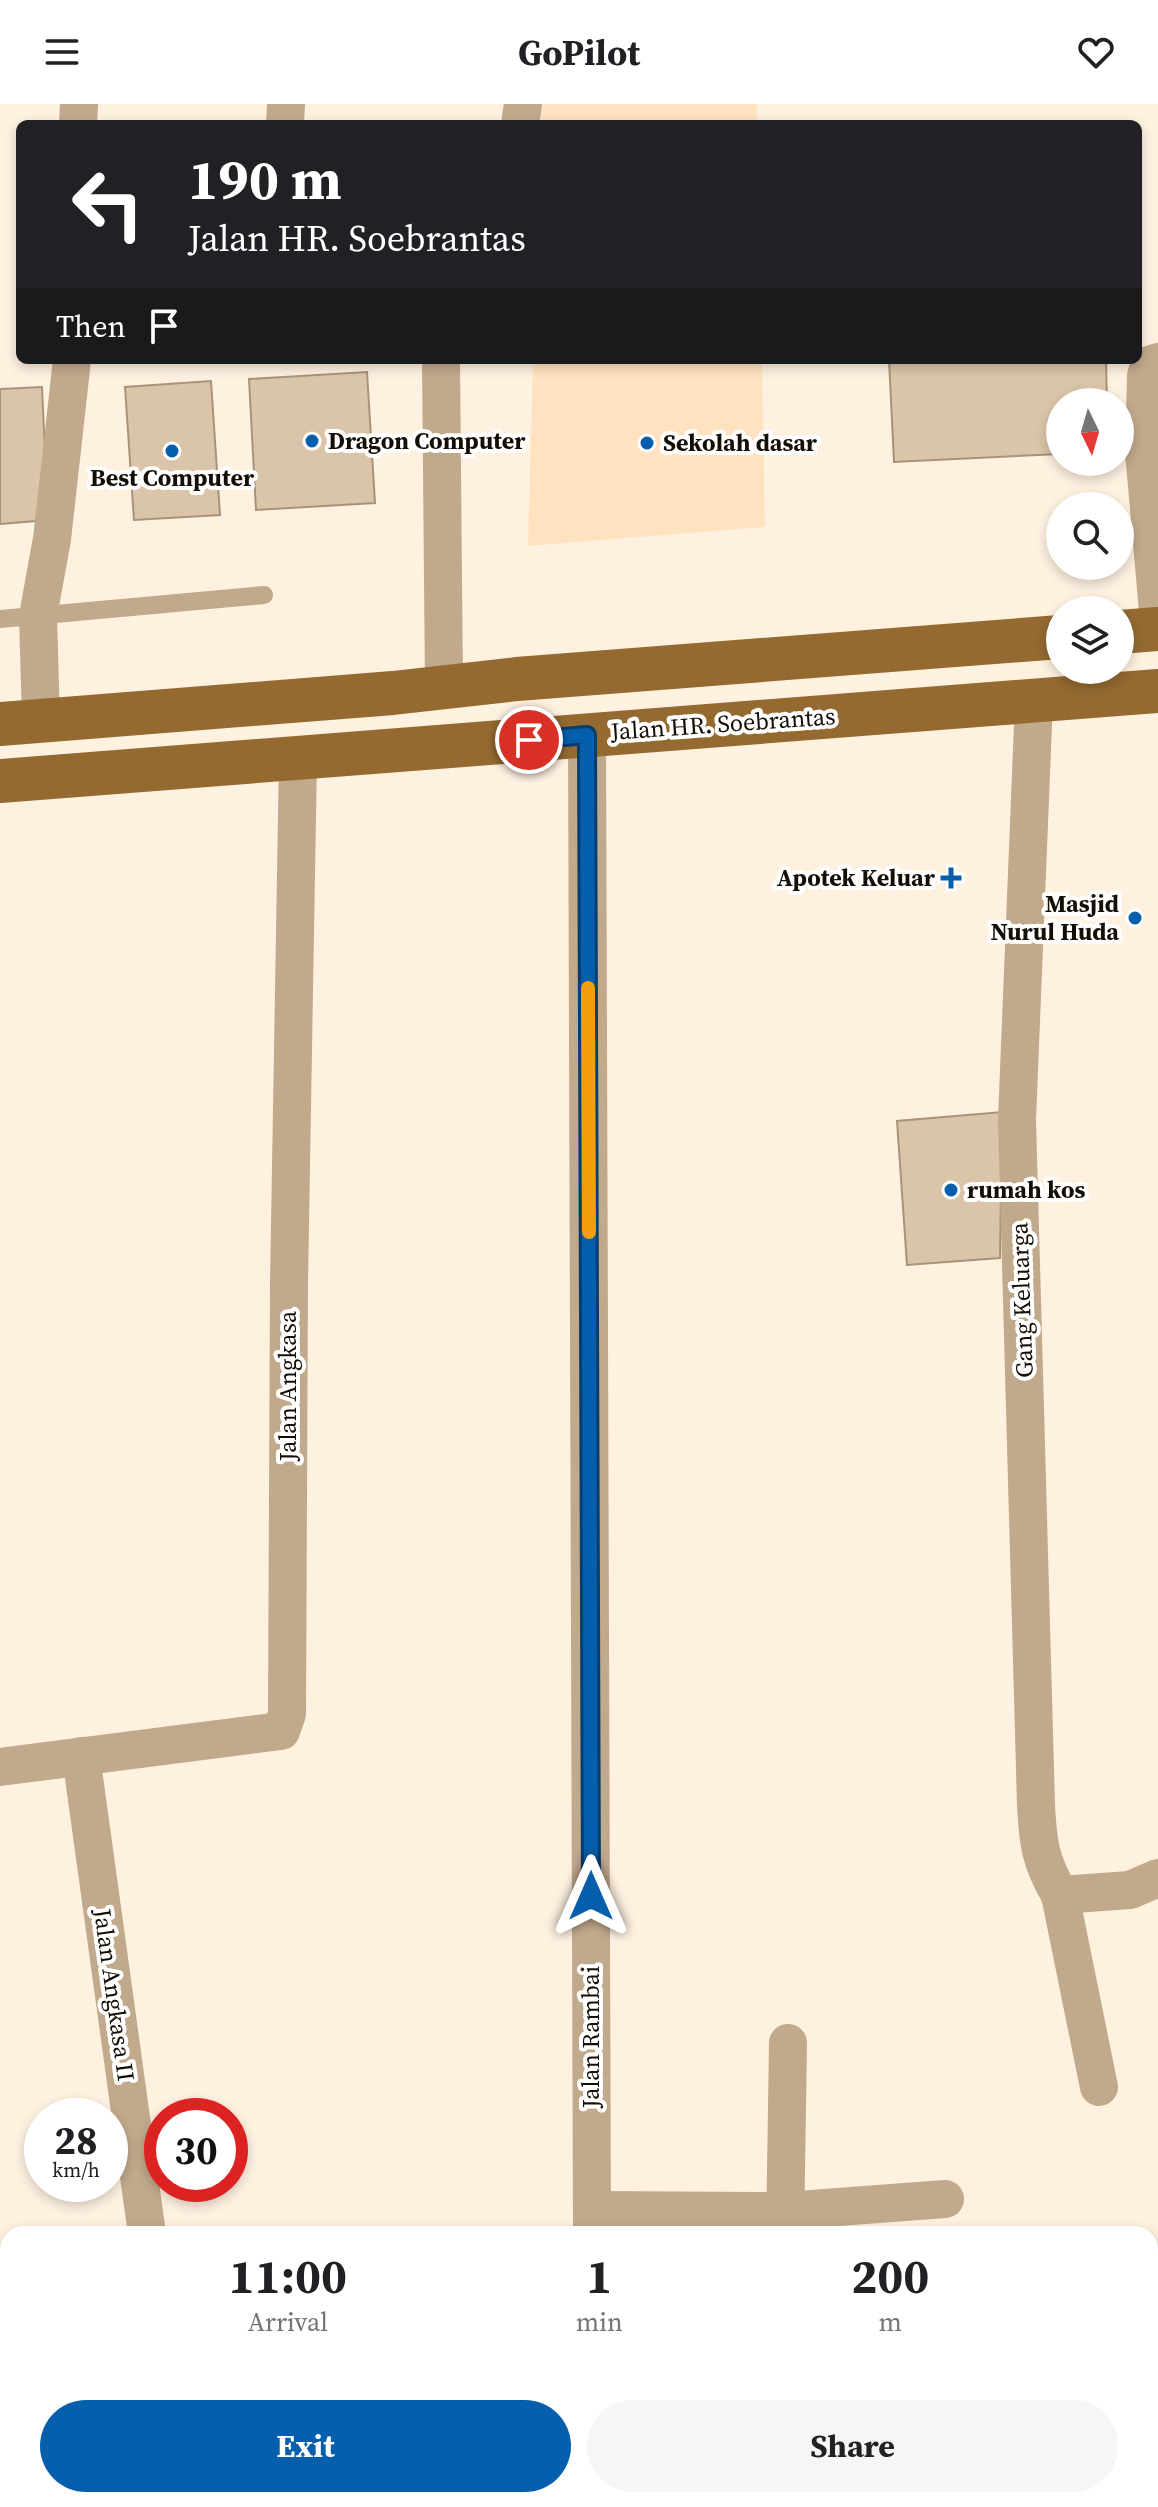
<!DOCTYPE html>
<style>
:root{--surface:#fff;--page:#f6f6f6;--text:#202124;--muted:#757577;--accent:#065fac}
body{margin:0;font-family:"Source Serif 4",serif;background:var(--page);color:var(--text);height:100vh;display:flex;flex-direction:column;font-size:30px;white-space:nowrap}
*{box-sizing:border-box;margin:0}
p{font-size:26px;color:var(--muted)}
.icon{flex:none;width:44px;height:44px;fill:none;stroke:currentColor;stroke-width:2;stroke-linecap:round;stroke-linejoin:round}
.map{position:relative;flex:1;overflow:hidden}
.drawer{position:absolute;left:0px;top:2122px;width:1158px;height:282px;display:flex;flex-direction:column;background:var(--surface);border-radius:24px 24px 0 0;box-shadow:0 4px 12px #0003}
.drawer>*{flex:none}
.banner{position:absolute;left:16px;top:16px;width:1126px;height:244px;border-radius:12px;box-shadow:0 4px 12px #0003;background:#202124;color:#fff;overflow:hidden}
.needle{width:52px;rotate:175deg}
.fabs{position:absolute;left:1046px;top:284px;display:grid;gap:16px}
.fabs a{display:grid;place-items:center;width:88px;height:88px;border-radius:50%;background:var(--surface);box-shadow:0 4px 12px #0003;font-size:40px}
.speed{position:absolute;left:24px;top:1994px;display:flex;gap:16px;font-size:40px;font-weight:700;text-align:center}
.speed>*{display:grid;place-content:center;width:104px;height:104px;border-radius:50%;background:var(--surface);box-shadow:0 4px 12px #0003;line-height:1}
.speed small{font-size:20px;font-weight:400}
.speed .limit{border:12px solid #d22;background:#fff;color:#111}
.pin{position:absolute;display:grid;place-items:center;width:68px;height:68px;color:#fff;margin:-34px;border:4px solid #fff;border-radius:50%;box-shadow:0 2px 8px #0007}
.me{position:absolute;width:88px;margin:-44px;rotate:0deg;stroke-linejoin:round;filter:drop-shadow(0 0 6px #0008)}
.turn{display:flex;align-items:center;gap:28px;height:168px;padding:0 40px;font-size:36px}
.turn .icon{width:104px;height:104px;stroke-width:2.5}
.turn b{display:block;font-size:56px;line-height:68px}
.then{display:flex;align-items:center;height:76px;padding:0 40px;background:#0003;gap:16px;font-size:30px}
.eta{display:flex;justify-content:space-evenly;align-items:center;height:136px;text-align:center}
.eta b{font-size:48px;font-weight:700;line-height:56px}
.action{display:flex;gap:16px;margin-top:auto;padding:16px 40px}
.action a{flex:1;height:92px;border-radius:48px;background:var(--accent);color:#fff;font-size:32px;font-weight:700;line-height:92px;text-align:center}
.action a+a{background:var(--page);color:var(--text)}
header{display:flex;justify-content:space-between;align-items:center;height:104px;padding:0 40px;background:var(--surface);font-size:36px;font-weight:700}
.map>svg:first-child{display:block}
.built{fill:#ffe3c1}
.building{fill:#dbc5aa;stroke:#a89379;stroke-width:2}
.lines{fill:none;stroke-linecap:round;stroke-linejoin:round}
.lane{stroke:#c1a98c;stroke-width:18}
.street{stroke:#c1a98c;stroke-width:38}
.primary{stroke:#946a31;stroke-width:44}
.route-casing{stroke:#043e70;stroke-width:20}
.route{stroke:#065fac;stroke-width:14}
.slow{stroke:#f59e0b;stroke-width:14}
.poi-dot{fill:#065fac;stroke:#fff;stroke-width:3}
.labels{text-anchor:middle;stroke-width:8;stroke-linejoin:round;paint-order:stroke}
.poi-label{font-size:24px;font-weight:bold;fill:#150e05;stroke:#fff;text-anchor:start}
.street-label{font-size:24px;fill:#150e05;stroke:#fff}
</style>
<header><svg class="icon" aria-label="menu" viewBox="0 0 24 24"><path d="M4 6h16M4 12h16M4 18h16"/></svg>GoPilot<svg class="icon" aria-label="heart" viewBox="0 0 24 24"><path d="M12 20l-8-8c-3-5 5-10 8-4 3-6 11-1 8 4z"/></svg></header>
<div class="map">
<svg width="1158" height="2403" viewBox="0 0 1158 2403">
<rect width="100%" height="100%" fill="#fff1e0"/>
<!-- built -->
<g class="built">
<polygon points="541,0 757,0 757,20 540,20"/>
<polygon points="533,256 762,256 765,423 528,442"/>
</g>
<!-- building -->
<g class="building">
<polygon points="889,256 1106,256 1107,298 1060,298 1060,350 894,358"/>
<polygon points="367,268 375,399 256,406 249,275"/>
<polygon points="211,277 220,411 134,416 125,283"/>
<polygon points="42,283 48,416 0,420 0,285"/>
<polygon points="1002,1008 1000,1154 907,1161 897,1017"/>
</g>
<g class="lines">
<!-- lane -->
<polyline class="lane" points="0,515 264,491"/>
<!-- street -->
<g class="street">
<polyline points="78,20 79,0"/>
<polyline points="285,20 286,0"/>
<polyline points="520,20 523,0"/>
<polyline points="441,256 444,584"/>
<polyline points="1158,258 1149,261 1146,272 1144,348 1158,507"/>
<path d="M1034 596 1017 1016 1036 1701C1038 1739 1040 1757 1060 1791L1130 1786 1158 1774"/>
<polyline points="41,617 38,512 52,435 72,256"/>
<polyline points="587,631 592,2130"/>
<polyline points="81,1652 147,2130"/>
<polyline points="0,1663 281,1627 287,1610 289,1179 298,654"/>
<polyline points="1060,1791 1099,1983"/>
<polyline points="592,2106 785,2107 945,2095"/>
<polyline points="785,2130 788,1939"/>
<polyline points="0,2305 8,2304"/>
<polyline points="182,2396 183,2403"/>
<polyline points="594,2396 594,2403"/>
<polyline points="795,2396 796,2403"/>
</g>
<!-- primary -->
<g class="primary">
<polyline points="1120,528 1158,525"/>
<polyline points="0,620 393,589 517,575 1060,533"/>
<polyline points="0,677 1158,587"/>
</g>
</g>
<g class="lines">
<!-- route casing -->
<g class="route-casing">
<polyline id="route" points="529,636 587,631 591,1792"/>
</g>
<!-- route -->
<use href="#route" class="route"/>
<!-- slow -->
<polyline class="slow" points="588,884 589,1128"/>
</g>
<!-- markers -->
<g class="poi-dot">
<circle cx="312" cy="337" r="8"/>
<circle cx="647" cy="339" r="8"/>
<circle cx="172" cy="347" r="8"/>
<path d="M947 762h8v8h8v8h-8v8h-8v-8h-8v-8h8z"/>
<circle cx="1135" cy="814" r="8"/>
<circle cx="951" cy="1086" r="8"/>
</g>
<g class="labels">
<!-- poi labels -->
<g class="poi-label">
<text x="328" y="345">Dragon Computer</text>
<text x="663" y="347">Sekolah dasar</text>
<text x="172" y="382" text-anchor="middle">Best Computer</text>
<text x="935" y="782" text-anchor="end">Apotek Keluar</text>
<text x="1119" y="808" text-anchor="end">Masjid<tspan x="1119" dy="28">Nurul Huda</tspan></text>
<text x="967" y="1094">rumah kos</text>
</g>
<!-- street labels -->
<g class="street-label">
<text transform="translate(723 620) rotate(-4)" y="8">Jalan HR. Soebrantas</text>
<text transform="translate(1022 1196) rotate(-92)" y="8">Gang Keluarga</text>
<text transform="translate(288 1282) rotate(-90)" y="8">Jalan Angkasa</text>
<text transform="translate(114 1891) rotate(82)" y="8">Jalan Angkasa II</text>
<text transform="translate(591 1933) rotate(-90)" y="8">Jalan Rambai</text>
</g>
</g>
</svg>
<div class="fabs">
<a><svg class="needle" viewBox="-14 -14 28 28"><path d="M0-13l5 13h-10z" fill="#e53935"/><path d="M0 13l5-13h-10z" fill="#757577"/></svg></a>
<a><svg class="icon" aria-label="search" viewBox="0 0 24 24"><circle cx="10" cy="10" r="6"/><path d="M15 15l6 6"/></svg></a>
<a><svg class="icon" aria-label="layers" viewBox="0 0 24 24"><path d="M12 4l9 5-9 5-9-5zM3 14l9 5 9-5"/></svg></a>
</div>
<div class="speed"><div>28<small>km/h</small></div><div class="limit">30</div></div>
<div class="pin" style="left:529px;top:636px;background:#d93025"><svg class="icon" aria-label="arrive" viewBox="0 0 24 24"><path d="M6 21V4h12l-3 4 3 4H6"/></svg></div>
<svg class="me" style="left:591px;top:1792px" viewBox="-20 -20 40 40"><path d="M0-17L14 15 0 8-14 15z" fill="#065fac" stroke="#fff" stroke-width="4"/></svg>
<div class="banner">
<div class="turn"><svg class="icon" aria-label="left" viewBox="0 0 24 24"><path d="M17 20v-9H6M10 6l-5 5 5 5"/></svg><div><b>190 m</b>Jalan HR. Soebrantas</div></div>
<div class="then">Then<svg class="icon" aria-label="arrive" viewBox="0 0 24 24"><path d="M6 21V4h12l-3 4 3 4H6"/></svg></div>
</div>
<section class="drawer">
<div class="eta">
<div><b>11:00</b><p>Arrival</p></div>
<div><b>1</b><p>min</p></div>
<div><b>200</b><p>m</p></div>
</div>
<div class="action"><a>Exit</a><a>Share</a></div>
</section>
</div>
